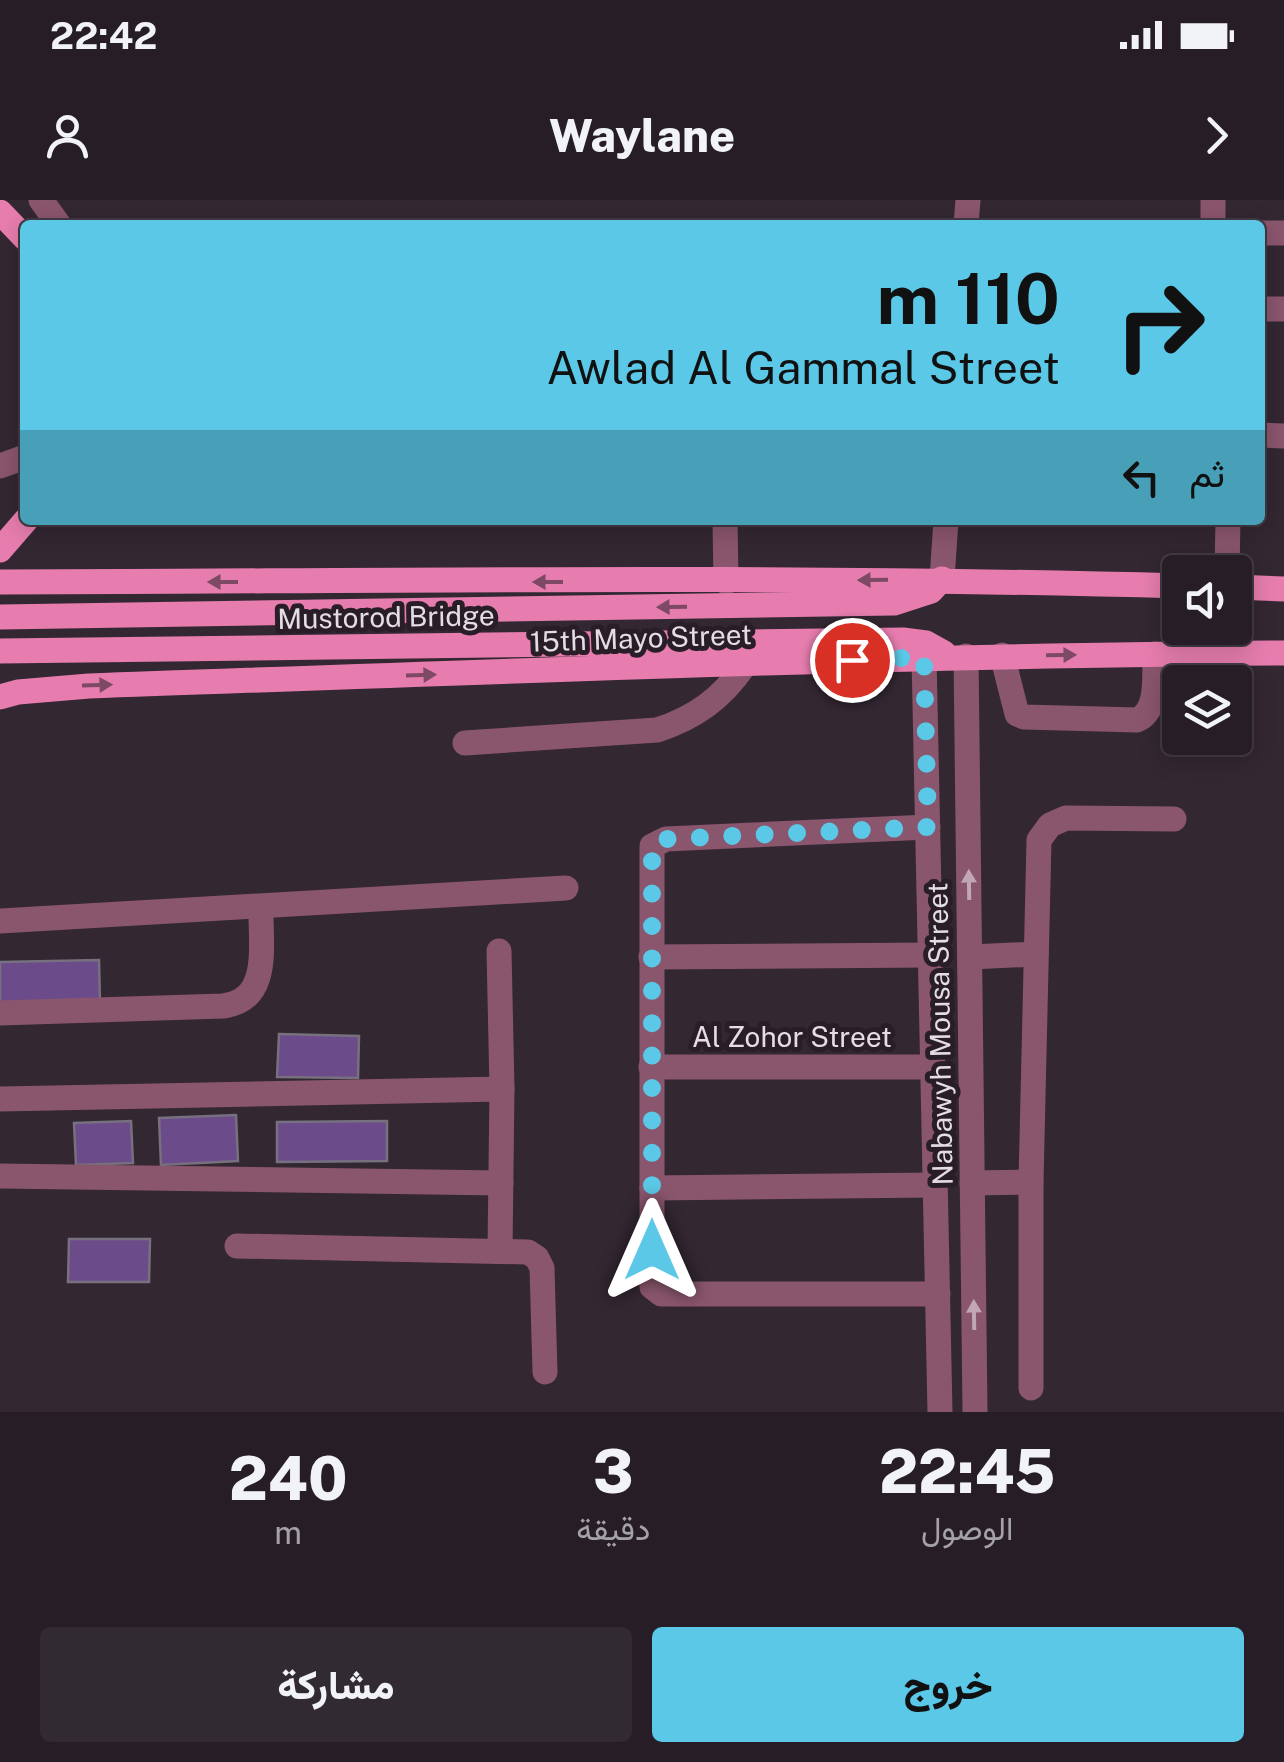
<!DOCTYPE html>
<html lang="ar">
<meta charset="utf-8">
<style>
:root{--surface:#261d26;--page:#322a32;--text:#f1f3f6;--muted:#a4a2a7;--line:#423b43;--accent:#5ac8e6}
body{margin:0;font-family:"Public Sans",Vazirmatn,sans-serif;background:var(--page);color:var(--text);direction:rtl;height:100vh;display:flex;flex-direction:column;font-size:38px;white-space:nowrap}
*{box-sizing:border-box;margin:0}
p{font-size:32px;color:var(--muted)}
.icon{flex:none;width:55px;height:55px;fill:none;stroke:currentColor;stroke-width:2;stroke-linecap:round;stroke-linejoin:round}
.map{position:relative;height:1212px;overflow:hidden;direction:ltr}
.sheet{display:flex;flex-direction:column;background:var(--surface);flex:1}
.sheet>*{flex:none}
.banner{position:absolute;left:20px;top:20px;width:1245px;height:305px;border-radius:10px;box-shadow:0 5px 25px #0003,0 0 0 2px var(--line);direction:rtl;background:#5ac8e6;color:#111;overflow:hidden}
.tools{position:absolute;left:1162px;top:355px;display:grid;gap:20px}
.tools a{display:grid;place-items:center;width:90px;height:90px;border-radius:10px;background:var(--surface);box-shadow:0 5px 25px #0003,0 0 0 2px var(--line);font-size:50px}
.pin{position:absolute;display:grid;place-items:center;width:85px;height:85px;color:#fff;margin:-42px;border:5px solid #fff;border-radius:50%;box-shadow:0 2px 10px #0007}
.me{position:absolute;width:110px;margin:-55px;rotate:0deg;stroke-linejoin:round;filter:drop-shadow(0 0 8px #0008)}
.turn{display:flex;align-items:center;gap:35px;height:210px;padding:0 40px;font-size:45px}
.turn .icon{width:130px;height:130px;stroke-width:2.5}
.turn b{display:block;font-size:70px;line-height:85px}
.then{display:flex;align-items:center;height:95px;padding:0 40px;background:#0003;gap:20px;font-size:38px}
.eta{display:flex;justify-content:space-evenly;align-items:center;height:170px;text-align:center}
.eta b{font-size:60px;font-weight:800;line-height:70px}
.primary-button{display:flex;gap:20px;margin-top:auto;padding:20px 40px}
.primary-button a{flex:1;height:115px;border-radius:10px;background:var(--accent);color:#111;font-size:40px;font-weight:800;line-height:115px;text-align:center}
.primary-button a+a{background:var(--page);color:var(--text)}
.status{display:flex;justify-content:space-between;align-items:center;height:70px;padding:0 50px;background:var(--surface);direction:ltr}
.status svg{height:28px;fill:currentColor}
header{display:flex;justify-content:space-between;align-items:center;height:130px;padding:0 40px;background:var(--surface);font-size:45px;font-weight:800}
.map>svg:first-child{display:block}
.building{fill:#6c4b8a;stroke:#77707f;stroke-width:2.5}
.lines{fill:none;stroke-linecap:round;stroke-linejoin:round}
.minor{stroke:#8a566d;stroke-width:25}
.major{stroke:#e67dae;stroke-width:25}
.oneway{fill:#7e4964}
.oneway2{fill:#c1a7b4}
.route{stroke:#5ac8e6;stroke-width:18;stroke-dasharray:0 32.4}
.labels{text-anchor:middle;stroke-width:10;stroke-linejoin:round;paint-order:stroke}
.street-label{font-size:28px;fill:#e5dde4;stroke:#291e28}
</style>
<div class="status"><b>22:42</b><svg viewBox="0 0 49 12"><path d="M0 12V9h3v3zM5 12V6h3v6zM10 12V3h3v9zM15 12V0h3v12zM26 1h20v11H26zM47 4h2v5h-2z"/></svg></div>
<header><svg class="icon" aria-label="forward" viewBox="0 0 24 24"><path d="M9 5l7 7-7 7"/></svg>Waylane<svg class="icon" aria-label="person" viewBox="0 0 24 24"><circle cx="12" cy="8" r="4"/><path d="M4 21q1-7 8-7t8 7"/></svg></header>
<div class="map">
<svg width="1284" height="1212" viewBox="0 0 1284 1212">
<rect width="100%" height="100%" fill="#332732"/>
<!-- building -->
<g class="building">
<polygon points="99,760 100,803 0,805 0,762"/>
<polygon points="279,834 359,836 358,878 277,877"/>
<polygon points="236,915 238,961 161,965 159,918"/>
<polygon points="131,921 133,963 76,965 74,923"/>
<polygon points="387,921 387,961 277,962 277,922"/>
<polygon points="69,1039 150,1039 149,1082 68,1082"/>
</g>
<g class="lines">
<!-- minor -->
<g class="minor">
<polyline points="41,0 59,25"/>
<polyline points="966,25 968,0"/>
<polyline points="1213,25 1213,0"/>
<polyline points="1260,33 1284,33"/>
<polyline points="1260,109 1284,109"/>
<polyline points="1260,235 1284,236"/>
<polyline points="0,266 25,257"/>
<polyline points="725,320 726,382"/>
<polyline points="1227,372 1228,320"/>
<polyline points="942,379 946,320"/>
<path d="M1002 455 1017 514 1024 517 1137 520C1159 511 1154 475 1155 454"/>
<polyline points="966,456 975,1212"/>
<polyline points="924,457 940,1212"/>
<path d="M465 543 657 530C695 518 722 498 744 466"/>
<polyline points="928,627 666,639 652,646 652,1087 661,1094 938,1094"/>
<polyline points="0,721 566,688"/>
<polyline points="499,751 502,889 500,1050"/>
<polyline points="651,757 931,755"/>
<polyline points="970,757 1036,754"/>
<path d="M0 813 223 806C272 800 260 744 261 707"/>
<polyline points="651,867 933,867"/>
<polyline points="0,899 502,889"/>
<polyline points="0,976 501,983"/>
<polyline points="972,983 1031,982"/>
<polyline points="652,988 935,985"/>
<polyline points="237,1046 528,1052 537,1058 542,1068 545,1172"/>
<polyline points="1031,1188 1031,982 1039,640 1050,625 1066,618 1174,619"/>
</g>
<!-- major -->
<g class="major">
<polyline points="0,12 25,38"/>
<polyline points="0,350 26,320"/>
<path d="M0 382C393 381 787 375 1180 386"/>
<polyline points="1235,387 1284,389"/>
<polyline points="0,417 894,403 931,391 942,379"/>
<polyline points="0,451 903,440 926,443 944,453"/>
<path d="M0 497 18 492 89 486C487 472 885 456 1284 453"/>
</g>
</g>
<!-- one-way arrows -->
<defs><path id="oneway-solid" d="M-6-.8H1V-3.2L6.5 0L1 3.2V.8H-6Z" transform="scale(2.5)"/></defs>
<g class="oneway">
<use href="#oneway-solid" transform="translate(873 380) rotate(179)"/>
<use href="#oneway-solid" transform="translate(223 382) rotate(-180)"/>
<use href="#oneway-solid" transform="translate(548 382) rotate(-180)"/>
<use href="#oneway-solid" transform="translate(672 407) rotate(179)"/>
<use href="#oneway-solid" transform="translate(1061 455) rotate(-1)"/>
<use href="#oneway-solid" transform="translate(421 475) rotate(-2)"/>
<use href="#oneway-solid" transform="translate(97 485) rotate(-2)"/>
</g>
<g class="oneway2">
<use href="#oneway-solid" transform="translate(969 685) rotate(-91)"/>
<use href="#oneway-solid" transform="translate(974 1115) rotate(-91)"/>
</g>
<g class="lines">
<!-- route -->
<polyline class="route" points="652,1050 652,646 666,639 928,627 924,457 852,460"/>
</g>
<g class="labels">
<!-- street labels -->
<g class="street-label">
<text transform="translate(386 417) rotate(-1)" y="10">Mustorod Bridge</text>
<text transform="translate(641 438) rotate(-2)" y="10">15th Mayo Street</text>
<text transform="translate(940 834) rotate(-91)" y="10">Nabawyh Mousa Street</text>
<text x="792" y="847">Al Zohor Street</text>
</g>
</g>
</svg>
<div class="tools">
<a><svg class="icon" aria-label="sound" viewBox="0 0 24 24"><path d="M4 9h4l5-4v14l-5-4H4zM17 9q2 3 0 6"/></svg></a>
<a><svg class="icon" aria-label="layers" viewBox="0 0 24 24"><path d="M12 4l9 5-9 5-9-5zM3 14l9 5 9-5"/></svg></a>
</div>
<div class="pin" style="left:852px;top:460px;background:#d93025"><svg class="icon" aria-label="arrive" viewBox="0 0 24 24"><path d="M6 21V4h12l-3 4 3 4H6"/></svg></div>
<svg class="me" style="left:652px;top:1050px" viewBox="-20 -20 40 40"><path d="M0-17L14 15 0 8-14 15z" fill="#5ac8e6" stroke="#fff" stroke-width="4"/></svg>
<div class="banner">
<div class="turn"><svg class="icon" aria-label="right" viewBox="0 0 24 24"><path d="M7 20v-9h11M14 6l5 5-5 5"/></svg><div><b>110 m</b>Awlad Al Gammal Street</div></div>
<div class="then">ثم<svg class="icon" aria-label="left" viewBox="0 0 24 24"><path d="M17 20v-9H6M10 6l-5 5 5 5"/></svg></div>
</div>
</div>
<section class="sheet">
<div class="eta">
<div><b>22:45</b><p>الوصول</p></div>
<div><b>3</b><p>دقيقة</p></div>
<div><b>240</b><p>m</p></div>
</div>
<div class="primary-button"><a>خروج</a><a>مشاركة</a></div>
</section>
